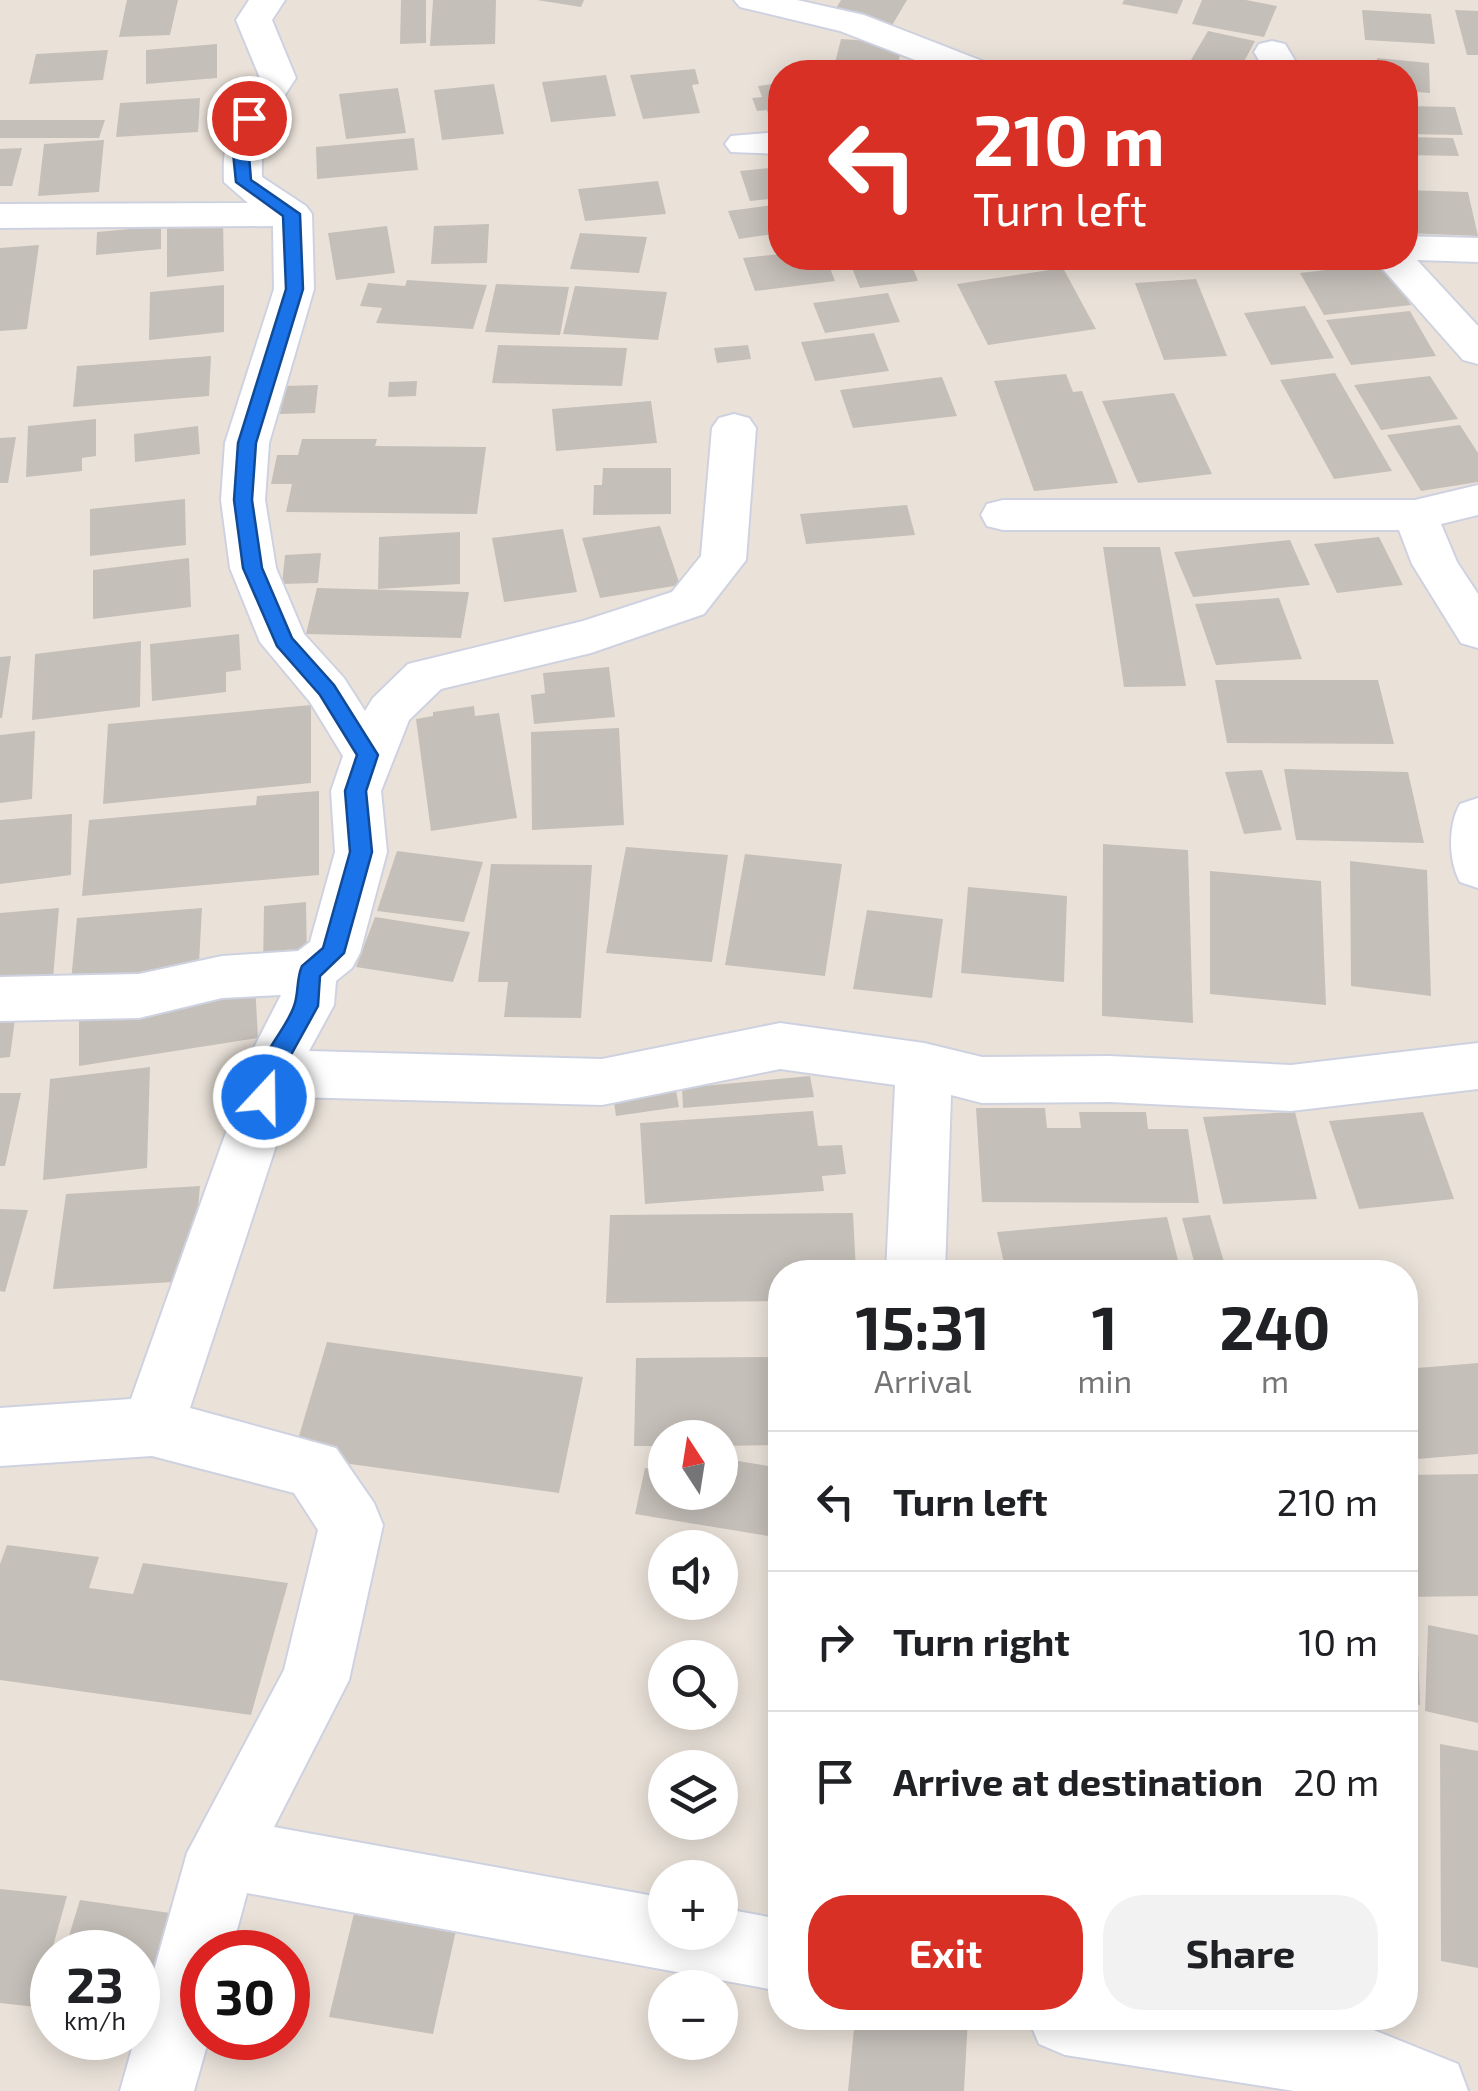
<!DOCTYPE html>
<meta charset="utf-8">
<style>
:root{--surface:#fff;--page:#f2f2f2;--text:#202124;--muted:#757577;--line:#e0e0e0;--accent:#d93025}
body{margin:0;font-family:"Exo 2",sans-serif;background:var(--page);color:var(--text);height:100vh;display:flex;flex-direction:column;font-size:38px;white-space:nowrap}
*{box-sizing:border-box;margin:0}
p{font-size:32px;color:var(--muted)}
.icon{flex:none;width:55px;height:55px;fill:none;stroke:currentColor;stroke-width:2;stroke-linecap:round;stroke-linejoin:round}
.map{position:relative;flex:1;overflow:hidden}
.panel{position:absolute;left:768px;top:1260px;width:650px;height:770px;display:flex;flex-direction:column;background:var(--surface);border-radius:40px;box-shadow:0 5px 25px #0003}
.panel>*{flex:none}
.top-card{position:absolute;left:768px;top:60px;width:650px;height:210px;border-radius:40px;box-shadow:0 5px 25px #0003;background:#d93025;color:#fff;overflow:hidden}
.needle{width:65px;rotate:348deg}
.fabs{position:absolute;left:648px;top:1420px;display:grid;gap:20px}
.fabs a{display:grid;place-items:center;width:90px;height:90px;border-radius:50%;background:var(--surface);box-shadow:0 5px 25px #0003;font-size:50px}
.speed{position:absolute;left:30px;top:1930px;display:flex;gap:20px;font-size:50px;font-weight:700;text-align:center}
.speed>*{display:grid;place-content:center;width:130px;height:130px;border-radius:50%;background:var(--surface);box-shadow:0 5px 25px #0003;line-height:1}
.speed small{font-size:25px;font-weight:400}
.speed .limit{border:15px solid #d22;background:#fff;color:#111}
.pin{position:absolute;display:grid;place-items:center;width:85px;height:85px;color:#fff;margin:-42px;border:5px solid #fff;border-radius:50%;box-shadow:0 2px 10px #0007}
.me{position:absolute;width:110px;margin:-55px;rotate:21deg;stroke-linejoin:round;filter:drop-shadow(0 0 8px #0008)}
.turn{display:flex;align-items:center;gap:35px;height:210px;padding:0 40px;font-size:45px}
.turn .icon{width:130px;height:130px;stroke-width:2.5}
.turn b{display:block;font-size:70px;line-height:85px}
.eta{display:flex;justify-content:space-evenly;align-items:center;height:170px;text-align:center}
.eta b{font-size:60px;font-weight:700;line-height:70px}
.primary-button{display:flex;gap:20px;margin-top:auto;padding:20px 40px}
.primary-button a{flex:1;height:115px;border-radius:40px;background:var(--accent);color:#fff;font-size:40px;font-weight:700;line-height:115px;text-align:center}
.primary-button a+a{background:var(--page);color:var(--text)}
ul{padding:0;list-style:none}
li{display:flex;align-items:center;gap:30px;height:140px;padding:0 40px;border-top:2px solid var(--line)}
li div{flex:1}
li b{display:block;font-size:38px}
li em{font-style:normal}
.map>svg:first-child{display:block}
.building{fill:#c5bfb9}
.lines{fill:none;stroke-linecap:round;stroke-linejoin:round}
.street-casing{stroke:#ced2e0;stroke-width:4}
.street{fill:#fff;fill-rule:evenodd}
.route{fill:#1a73e8;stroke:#114b97;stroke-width:2.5}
</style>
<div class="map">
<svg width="1478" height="2091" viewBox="0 0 1478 2091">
<rect width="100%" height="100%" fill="#eae2d9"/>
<!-- building -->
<g class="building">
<polygon points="127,0 178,0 170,35 119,37"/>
<polygon points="401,0 426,0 426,43 400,44"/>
<polygon points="433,0 496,0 495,44 430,46"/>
<polygon points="537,0 584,0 581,7"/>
<polygon points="841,0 907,0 891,27 831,17"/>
<polygon points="1124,0 1183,0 1177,14 1122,4"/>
<polygon points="1202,0 1246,0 1277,6 1264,37 1192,24"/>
<polygon points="1362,10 1431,14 1435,44 1365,40"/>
<polygon points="1455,10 1478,11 1478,55 1467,55"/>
<polygon points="1208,31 1255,41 1239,71 1191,60"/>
<polygon points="841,39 902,43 897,71 834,67"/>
<polygon points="217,44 217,78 146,84 146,50"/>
<polygon points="108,50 103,80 29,84 36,54"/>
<polygon points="1377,58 1429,63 1430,93 1405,91 1405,72 1377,72"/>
<polygon points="695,69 699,84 692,85 700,113 643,119 630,75"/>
<polygon points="606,75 616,116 551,122 542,82"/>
<polygon points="780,83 780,120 770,121 767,110 757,111 752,98 762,97 758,86"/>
<polygon points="494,84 504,134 442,140 434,90"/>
<polygon points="398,88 406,133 346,139 339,94"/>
<polygon points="200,98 198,132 116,137 120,103"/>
<polygon points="1405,106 1455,107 1463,135 1405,134"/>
<polygon points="0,120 105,120 99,138 0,138"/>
<polygon points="1405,137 1453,138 1459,156 1405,155"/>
<polygon points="414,138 418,170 317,179 316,147"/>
<polygon points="104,140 99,192 38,196 44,144"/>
<polygon points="22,148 12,186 0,186 0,149"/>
<polygon points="780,167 780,198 750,201 740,171"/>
<polygon points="658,181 666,214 585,221 578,189"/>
<polygon points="1405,190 1468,192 1478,236 1405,233"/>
<polygon points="780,204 780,233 739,239 728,211"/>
<polygon points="223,220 224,271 167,277 167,225"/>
<polygon points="489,224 487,263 431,264 434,226"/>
<polygon points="161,226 161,249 96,255 97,232"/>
<polygon points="387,226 395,273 336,280 328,233"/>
<polygon points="580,233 647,237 639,273 570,269"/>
<polygon points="39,245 27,329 0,331 0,248"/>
<polygon points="780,254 780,258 826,258 835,281 755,291 743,258"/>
<polygon points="848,258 909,258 918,281 860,288"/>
<polygon points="1385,263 1411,305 1324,315 1300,273"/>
<polygon points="1063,268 1096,329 988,345 957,284"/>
<polygon points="1196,279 1227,356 1164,360 1135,283"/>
<polygon points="407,280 487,285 473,329 376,323 382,308 360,306 368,283 405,286"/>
<polygon points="496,284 569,287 560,335 485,332"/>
<polygon points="224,285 224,332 149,340 150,292"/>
<polygon points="575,286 667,292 658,340 563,334"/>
<polygon points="888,293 900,322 825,333 813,303"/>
<polygon points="1305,306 1334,358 1271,365 1244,313"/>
<polygon points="1410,311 1436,356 1351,365 1326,320"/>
<polygon points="874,333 889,371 815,381 801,342"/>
<polygon points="498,345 627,348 622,386 492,383"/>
<polygon points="748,345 751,359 717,363 714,348"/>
<polygon points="211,356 209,396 73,407 77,366"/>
<polygon points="1335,373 1392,471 1334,479 1280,380"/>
<polygon points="1066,374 1073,392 1082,391 1118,483 1034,491 994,381"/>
<polygon points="1430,376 1458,419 1381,430 1354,385"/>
<polygon points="942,377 957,416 853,428 840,390"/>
<polygon points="417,381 416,396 388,397 389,382"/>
<polygon points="318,385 315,413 280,414 283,386"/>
<polygon points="1174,393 1212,474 1138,483 1102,401"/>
<polygon points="651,401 657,443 556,451 552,409"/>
<polygon points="96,419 96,456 82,458 82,471 26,477 28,426"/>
<polygon points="1460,425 1478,453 1478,482 1421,491 1387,435"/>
<polygon points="198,426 200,454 135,462 134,434"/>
<polygon points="16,437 8,483 0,483 0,438"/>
<polygon points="302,439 377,439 375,446 486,447 477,514 286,512 292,484 271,484 277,455 298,455"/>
<polygon points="603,468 671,468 671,514 593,515 594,485 602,485"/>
<polygon points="185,499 186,545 90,556 90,509"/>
<polygon points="907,505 915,535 806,544 800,514"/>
<polygon points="660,526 680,585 600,598 582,538"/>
<polygon points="563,529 577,592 504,602 492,538"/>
<polygon points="460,532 460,584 378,589 379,537"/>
<polygon points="1379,537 1403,585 1337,593 1314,544"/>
<polygon points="1290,540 1310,585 1193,597 1174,552"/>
<polygon points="1103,547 1160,547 1186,686 1124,687"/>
<polygon points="321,553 318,583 282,584 285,555"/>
<polygon points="189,558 191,607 93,619 93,570"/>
<polygon points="317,588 469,592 461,638 306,634"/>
<polygon points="1279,598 1302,659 1216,665 1195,604"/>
<polygon points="239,634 241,670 226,672 226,692 152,701 150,644"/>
<polygon points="141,641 140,707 32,720 35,654"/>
<polygon points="11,656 2,718 0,718 0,657"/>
<polygon points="609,667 615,717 534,724 531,695 545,693 543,673"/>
<polygon points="1215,680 1378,680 1394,744 1227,743"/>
<polygon points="311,705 311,783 103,804 108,724"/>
<polygon points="474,706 475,716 499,713 517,818 431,831 416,719 433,716 433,712"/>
<polygon points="619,728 624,825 532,830 531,732"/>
<polygon points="35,731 32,799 0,803 0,735"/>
<polygon points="1284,769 1408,772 1424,843 1296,840"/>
<polygon points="1262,770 1282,830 1244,834 1225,772"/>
<polygon points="319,791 319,875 82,896 89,820 256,805 257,796"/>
<polygon points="72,814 71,875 0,884 0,820"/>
<polygon points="1103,844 1188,850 1193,1023 1102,1016"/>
<polygon points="626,847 728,855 712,962 606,953"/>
<polygon points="397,851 483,862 464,922 377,911"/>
<polygon points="745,854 842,864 825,976 725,965"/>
<polygon points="1350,861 1427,870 1431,996 1351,986"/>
<polygon points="491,864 592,865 581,1018 504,1017 508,982 478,982"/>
<polygon points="1210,871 1321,881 1326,1005 1210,994"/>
<polygon points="968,887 1067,896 1064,982 961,973"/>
<polygon points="306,902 307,962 263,967 264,906"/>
<polygon points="59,908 53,978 0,983 0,913"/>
<polygon points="202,908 198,982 70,992 77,918"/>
<polygon points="867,910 943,919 932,998 853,989"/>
<polygon points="375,917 470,932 453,982 356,967"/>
<polygon points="255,984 258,1038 79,1066 79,1010"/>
<polygon points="17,1004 10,1057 0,1058 0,1005"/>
<polygon points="150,1067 147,1168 43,1180 50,1079"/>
<polygon points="673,1074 679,1107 616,1116 611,1082"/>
<polygon points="810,1076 814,1097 683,1108 682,1088"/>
<polygon points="0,1093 21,1093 5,1166 0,1166"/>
<polygon points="976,1108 1045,1108 1047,1128 1081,1128 1079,1112 1146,1112 1148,1129 1188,1129 1199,1203 982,1202"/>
<polygon points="813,1111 818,1146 842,1145 846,1174 822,1176 824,1191 645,1204 640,1123"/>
<polygon points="1295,1112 1317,1199 1223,1204 1203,1117"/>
<polygon points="1423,1112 1454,1199 1359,1209 1329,1121"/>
<polygon points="200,1186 191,1281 53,1289 66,1194"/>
<polygon points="0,1209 28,1210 5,1292 0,1291"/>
<polygon points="853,1213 856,1272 780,1272 780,1301 606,1303 610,1215"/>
<polygon points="1210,1215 1227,1272 1197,1272 1182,1218"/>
<polygon points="1167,1217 1181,1272 1006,1272 997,1232"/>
<polygon points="327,1342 583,1377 559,1493 293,1456"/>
<polygon points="780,1357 780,1445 720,1446 720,1438 665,1438 665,1446 634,1446 636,1358"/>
<polygon points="1478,1363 1478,1454 1405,1460 1405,1369"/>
<polygon points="720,1458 780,1468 780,1538 635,1514 645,1468 665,1471 665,1492 720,1492"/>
<polygon points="1478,1474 1478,1596 1405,1597 1405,1475"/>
<polygon points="7,1545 99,1557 89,1588 133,1594 143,1563 288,1583 251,1715 0,1680 0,1564"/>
<polygon points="1405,1623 1417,1625 1420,1705 1405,1703"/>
<polygon points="1428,1625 1478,1635 1478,1723 1425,1711"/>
<polygon points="1440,1744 1478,1751 1478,1968 1441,1961"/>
<polygon points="0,1889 67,1896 36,2007 0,2003"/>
<polygon points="80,1900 191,1916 138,2030 138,1952 64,1952"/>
<polygon points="357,1901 459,1917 433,2034 329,2017"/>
<polygon points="855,2018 968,2018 964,2091 848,2091"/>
</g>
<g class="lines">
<!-- street casing -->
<g class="street-casing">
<g id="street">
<path d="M249 0H285L272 20 296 78C273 112 260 135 262 177L306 206 312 214 314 289 269 443 265 500 276 568 304 634 344 678 365 711 373 698 408 664 583 621 672 592 701 556 712 428 719 418 734 414 749 418 756 428 746 560 704 614 591 653 441 689 409 720 381 791 387 852 360 953 352 968 336 981 334 1005 309 1051 602 1059 780 1023 924 1043 982 1057 1110 1056 1291 1065 1478 1043V1089L1291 1111 1110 1102 982 1103 951 1095 945 1272H886L895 1085 780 1069 602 1105 292 1097 190 1408 336 1448 374 1503 383 1525 349 1680 274 1827 665 1898V1932H720V1908L780 1919V1991L247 1893 231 1952H202V2038H209L194 2091H120L187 1853 284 1670 318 1530 294 1493 152 1456 0 1466V1408L131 1399 230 1121 241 1073 281 995 222 998 139 1018 0 1021V977L139 974 222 956 298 951 310 942 335 852 331 791 343 756 310 702 260 642 230 568 221 500 225 443 274 289 273 226 0 228V204L248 203 224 182C222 134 233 117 260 78L236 20Z"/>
<polygon points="734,0 797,0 864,15 990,64 995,72 946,72 840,31 740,7"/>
<polygon points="1272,41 1285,44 1302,72 1266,72 1254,52 1259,44"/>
<polygon points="780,132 780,154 731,152 725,144 731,136"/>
<polygon points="1405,236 1478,238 1478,262 1417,260 1478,326 1478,364 1463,360 1373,258 1405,258"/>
<polygon points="1478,485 1478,515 1441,524 1457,562 1478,594 1478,648 1461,643 1412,564 1399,530 1003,530 987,526 981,515 987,504 1003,500 1415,500"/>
<path d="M1478 798V888L1460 882C1448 860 1448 825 1460 804Z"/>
<polygon points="1028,2018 1299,2018 1371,2029 1458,2064 1468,2091 1294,2091 1065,2055 1039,2044"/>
</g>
</g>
<!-- street -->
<use href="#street" class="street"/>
</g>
<!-- route -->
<path class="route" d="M249 114 256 118 248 143 251 180 300 214 303 289 256 443 252 500 262 568 292 638 334 685 378 755 366 791 372 852 344 953 320 976 318 1006 281 1073 272 1104H256C242 1073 285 1034 294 1006 299 993 296 979 302 966L323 948 350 852 345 791 357 755 320 695 277 646 243 568 234 500 238 443 286 289 283 216 236 182 232 143 241 118Z"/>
</svg>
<div class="fabs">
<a><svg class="needle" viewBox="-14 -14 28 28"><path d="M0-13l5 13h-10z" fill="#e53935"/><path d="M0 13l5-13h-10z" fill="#757577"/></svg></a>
<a><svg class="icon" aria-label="sound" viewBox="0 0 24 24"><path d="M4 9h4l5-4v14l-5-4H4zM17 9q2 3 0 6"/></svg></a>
<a><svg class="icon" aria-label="search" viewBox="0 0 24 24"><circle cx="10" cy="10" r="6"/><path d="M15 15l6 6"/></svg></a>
<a><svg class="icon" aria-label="layers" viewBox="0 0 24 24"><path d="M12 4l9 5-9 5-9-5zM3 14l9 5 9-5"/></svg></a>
<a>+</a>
<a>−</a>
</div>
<div class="speed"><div>23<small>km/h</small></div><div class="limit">30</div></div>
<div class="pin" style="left:249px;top:118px;background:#d93025"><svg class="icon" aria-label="arrive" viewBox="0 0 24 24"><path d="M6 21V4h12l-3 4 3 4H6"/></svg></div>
<svg class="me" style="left:264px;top:1097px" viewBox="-20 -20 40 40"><circle r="17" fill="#1a73e8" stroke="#fff" stroke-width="3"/><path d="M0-11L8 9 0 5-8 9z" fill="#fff"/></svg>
<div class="top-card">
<div class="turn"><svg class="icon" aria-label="left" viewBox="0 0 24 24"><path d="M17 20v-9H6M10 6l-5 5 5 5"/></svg><div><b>210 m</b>Turn left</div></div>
</div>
<section class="panel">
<div class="eta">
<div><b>15:31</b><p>Arrival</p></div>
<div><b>1</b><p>min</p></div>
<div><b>240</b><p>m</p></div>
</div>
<ul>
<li><svg class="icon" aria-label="left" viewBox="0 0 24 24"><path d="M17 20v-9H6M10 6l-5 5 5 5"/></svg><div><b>Turn left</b></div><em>210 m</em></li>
<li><svg class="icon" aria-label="right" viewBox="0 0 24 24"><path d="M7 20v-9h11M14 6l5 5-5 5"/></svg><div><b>Turn right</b></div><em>10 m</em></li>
<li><svg class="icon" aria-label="arrive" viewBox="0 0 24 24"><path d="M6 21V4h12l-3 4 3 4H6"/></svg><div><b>Arrive at destination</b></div><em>20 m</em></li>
</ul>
<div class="primary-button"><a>Exit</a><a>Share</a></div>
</section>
</div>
